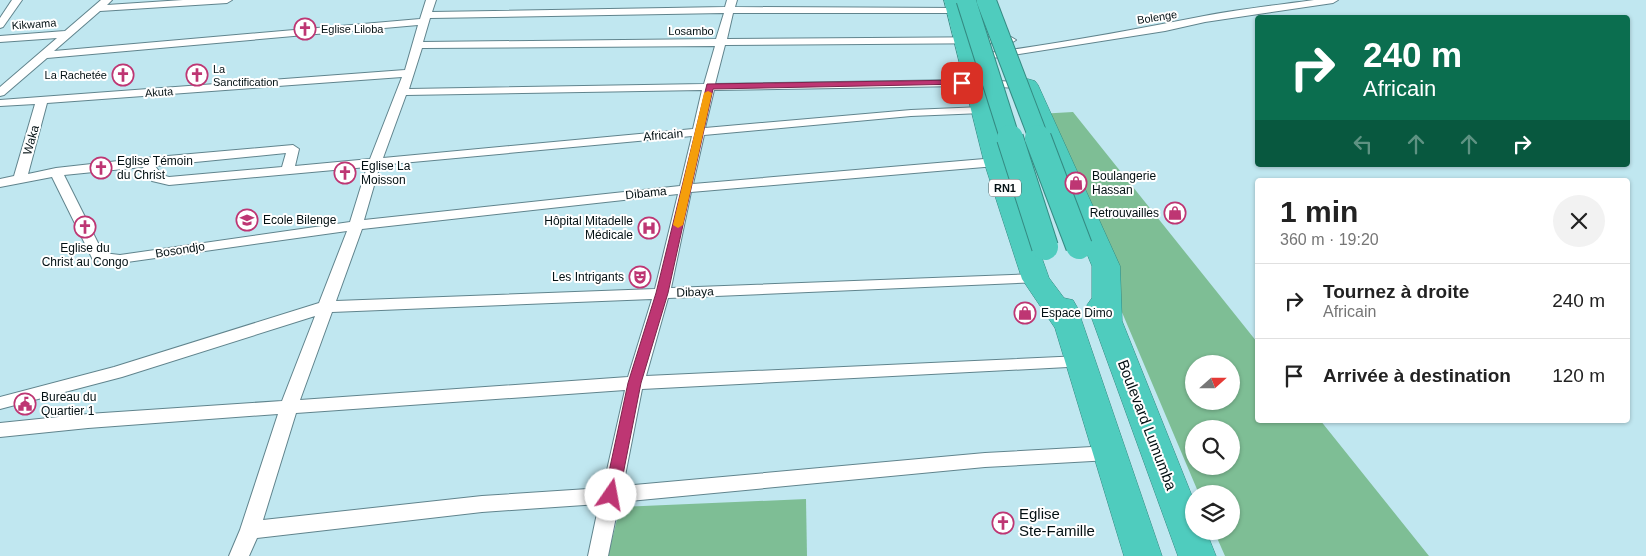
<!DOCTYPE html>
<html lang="fr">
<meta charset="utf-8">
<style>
:root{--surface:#fff;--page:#f2f2f2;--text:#222;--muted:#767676;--line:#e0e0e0}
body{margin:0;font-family:Arial,sans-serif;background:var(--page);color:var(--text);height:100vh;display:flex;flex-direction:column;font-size:19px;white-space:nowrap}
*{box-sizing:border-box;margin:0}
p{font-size:16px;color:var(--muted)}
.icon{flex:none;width:28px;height:28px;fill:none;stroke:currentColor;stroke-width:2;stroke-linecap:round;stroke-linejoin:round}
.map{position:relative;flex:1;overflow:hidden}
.drawer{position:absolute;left:1255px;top:178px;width:375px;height:245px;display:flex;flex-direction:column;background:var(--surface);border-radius:5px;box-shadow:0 1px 4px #0004}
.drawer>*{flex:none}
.hud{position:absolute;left:1255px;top:15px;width:375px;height:152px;border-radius:5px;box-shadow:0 1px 4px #0004;background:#0b6e4f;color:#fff;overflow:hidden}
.needle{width:32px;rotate:69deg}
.buttons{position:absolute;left:1185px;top:355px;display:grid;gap:10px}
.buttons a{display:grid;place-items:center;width:55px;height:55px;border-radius:50%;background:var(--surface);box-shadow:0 1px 4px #0004;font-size:25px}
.pin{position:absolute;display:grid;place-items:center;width:42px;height:42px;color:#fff;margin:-21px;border-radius:10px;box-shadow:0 2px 8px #0006}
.me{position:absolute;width:55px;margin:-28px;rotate:12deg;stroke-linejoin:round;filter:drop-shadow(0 0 4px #0008)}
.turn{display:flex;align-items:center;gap:18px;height:105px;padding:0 25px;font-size:22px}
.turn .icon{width:65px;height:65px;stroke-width:2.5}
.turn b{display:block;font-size:35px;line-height:42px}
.lanes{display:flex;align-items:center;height:48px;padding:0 25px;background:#0003;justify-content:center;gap:25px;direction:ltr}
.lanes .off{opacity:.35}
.round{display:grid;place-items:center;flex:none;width:52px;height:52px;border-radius:26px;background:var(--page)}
.headline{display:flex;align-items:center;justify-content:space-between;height:85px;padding:0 25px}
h1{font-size:30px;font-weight:800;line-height:38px}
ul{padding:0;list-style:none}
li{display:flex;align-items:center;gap:15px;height:75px;padding:0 25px;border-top:1px solid var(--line)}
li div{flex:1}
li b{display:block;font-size:19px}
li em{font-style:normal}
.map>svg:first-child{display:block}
.green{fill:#7ebe95;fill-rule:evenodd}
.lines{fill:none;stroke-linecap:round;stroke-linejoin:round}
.street-casing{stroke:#60848d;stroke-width:2}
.highway-casing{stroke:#348a82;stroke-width:1}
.street{fill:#fff;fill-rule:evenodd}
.highway{fill:#4fccbe;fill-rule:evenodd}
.highway-bridge-far1-casing{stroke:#348a82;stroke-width:21;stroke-linecap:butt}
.highway-bridge-casing{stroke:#348a82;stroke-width:28;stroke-linecap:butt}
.highway-bridge-far1{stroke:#4fccbe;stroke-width:19}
.highway-bridge{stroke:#4fccbe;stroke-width:26}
.route{fill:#be3673;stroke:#7c234b}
.slow{fill:#f59e0b}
.labels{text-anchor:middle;stroke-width:4;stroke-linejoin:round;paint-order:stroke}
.far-street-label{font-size:11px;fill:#031013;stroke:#fff}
.far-poi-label{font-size:11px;fill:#031013;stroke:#fff;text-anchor:start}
.shield{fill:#fff;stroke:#4f585a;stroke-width:1}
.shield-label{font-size:11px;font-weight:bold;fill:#031013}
.street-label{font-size:12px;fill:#031013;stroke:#fff}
.poi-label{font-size:12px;fill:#031013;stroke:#fff;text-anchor:start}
.near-street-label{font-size:15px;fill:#031013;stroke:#fff}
.near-poi-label{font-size:15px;fill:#031013;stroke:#fff;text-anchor:start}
</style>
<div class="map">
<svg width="1646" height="556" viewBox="0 0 1646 556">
<rect width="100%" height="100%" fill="#c0e7f0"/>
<!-- green -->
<g class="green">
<path d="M1073 112 1257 342 1258 420H1320L1429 556H1225L1214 531H1231V494H1199L1038 114ZM1194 364H1231V401H1194ZM1194 429H1231V466H1194Z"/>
<polygon points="806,499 807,556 608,556 620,507"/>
</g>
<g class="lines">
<!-- street casing -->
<g class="street-casing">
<g id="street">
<polygon points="12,0 22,0 3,27 0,28 0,18"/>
<path d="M101 0H112L107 5 183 0H232L227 3 100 11 54 51 420 19 426 0H436L432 12 725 7 727 0H737L735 7 958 8 960 10 955 13H733L727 39 1011 37 1016 40 1011 43 725 45 715 84 962 80 1027 82 1033 85 1027 88 962 86 714 90 705 128 911 110 982 107 988 110 982 113 911 116 704 135 693 184 996 158 1002 162 996 166 691 192 671 288 1036 274 1041 276 1044 279 1041 282 668 298 646 376 1081 356 1087 358 1089 362 1087 366 642 389 623 486 985 453 1110 446 1117 448 1119 453 1117 458 1110 460 985 467 619 502 608 556H588L599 504 482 512 257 538 249 556H229L240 530 278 414 88 428 0 437V423L88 414 282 401 315 316 122 377 0 409V397L114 367 319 303 347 231 120 263 93 260 52 177 0 187V179L14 176 35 104 0 106V100L405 70 418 25 47 58 4 95 0 96V87L57 38 0 42V36L65 31ZM724 13 716 39 423 42 430 18ZM715 46 704 84 409 89 422 48ZM402 77 370 159 295 166 299 149 293 145 145 158 56 168 28 174 47 103ZM702 90 693 129 383 158 406 95ZM692 136 680 186 364 220 380 165ZM286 153 282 167 169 177 162 175 155 166ZM143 167 152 181 169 185 367 167 350 222 120 255 103 253 64 175ZM678 194 655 289 336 301 362 229ZM652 299 628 377 300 400 332 312ZM625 390 603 488 482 496 263 520 296 413Z"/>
<path d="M1314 0H1338L1333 3 1205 22 1165 31 974 61 969 58 974 55C1051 45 1128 31 1204 16 1241 9 1278 5 1314 0Z"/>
</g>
</g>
<!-- highway casing -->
<g class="highway-casing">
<g id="highway">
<polygon points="944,0 960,0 1008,162 1049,278 1064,298 1073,300 1077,307 1162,556 1124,556 1055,328 1022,279 984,162"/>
<polygon points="1028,79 1035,81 1038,85 1120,266 1122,321 1194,501 1194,531 1206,531 1216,556 1178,556 1087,305 1092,298 1092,266 1018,85 1021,81"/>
</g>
</g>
<!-- street -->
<use href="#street" class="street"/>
<!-- highway -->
<use href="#highway" class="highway"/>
<!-- highway-bridge-far1 casing -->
<g class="highway-bridge-far1-casing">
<g id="highway-bridge-far1">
<polyline points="966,0 1010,139"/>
<polyline points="986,0 1039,139"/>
</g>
</g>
<!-- highway-bridge casing -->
<g class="highway-bridge-casing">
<g id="highway-bridge">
<polyline points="1010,138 1045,247"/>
<polyline points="1038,138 1079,246"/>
</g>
</g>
<!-- highway-bridge-far1 -->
<use href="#highway-bridge-far1" class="highway-bridge-far1"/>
<!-- highway-bridge -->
<use href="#highway-bridge" class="highway-bridge"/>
</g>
<!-- route -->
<polygon class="route" points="962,80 966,83 964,84 713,89 668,293 641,383 619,495 616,499 611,501 606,499 604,495 628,383 656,293 707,84"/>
<!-- slow -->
<polygon class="slow" points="708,91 712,93 683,225 678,228 673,225 704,93"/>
<!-- icons -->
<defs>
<g id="church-ring" transform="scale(1.125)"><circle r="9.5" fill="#fff" stroke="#be3673" stroke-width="1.5"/><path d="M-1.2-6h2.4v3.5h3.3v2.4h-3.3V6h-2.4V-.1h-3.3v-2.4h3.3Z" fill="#be3673"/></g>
<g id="shop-ring" transform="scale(1.125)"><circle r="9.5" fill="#fff" stroke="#be3673" stroke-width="1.5"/><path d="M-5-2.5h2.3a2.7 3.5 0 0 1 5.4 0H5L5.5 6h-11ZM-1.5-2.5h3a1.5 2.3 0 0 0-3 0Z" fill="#be3673"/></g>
<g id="school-ring" transform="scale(1.125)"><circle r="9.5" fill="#fff" stroke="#be3673" stroke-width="1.5"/><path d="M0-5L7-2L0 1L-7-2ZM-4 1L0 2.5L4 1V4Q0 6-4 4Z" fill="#be3673"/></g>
<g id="hospital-ring" transform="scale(1.125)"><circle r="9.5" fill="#fff" stroke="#be3673" stroke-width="1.5"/><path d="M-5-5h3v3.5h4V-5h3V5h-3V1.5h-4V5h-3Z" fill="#be3673"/></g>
<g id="theatre-ring" transform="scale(1.125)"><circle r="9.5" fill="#fff" stroke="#be3673" stroke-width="1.5"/><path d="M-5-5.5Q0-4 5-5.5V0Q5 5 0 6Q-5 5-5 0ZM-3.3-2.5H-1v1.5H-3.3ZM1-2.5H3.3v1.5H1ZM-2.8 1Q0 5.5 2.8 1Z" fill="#be3673"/></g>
<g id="civic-ring" transform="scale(1.125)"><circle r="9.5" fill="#fff" stroke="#be3673" stroke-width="1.5"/><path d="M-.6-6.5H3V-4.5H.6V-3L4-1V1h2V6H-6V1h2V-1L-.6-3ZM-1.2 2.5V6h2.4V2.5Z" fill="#be3673"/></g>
</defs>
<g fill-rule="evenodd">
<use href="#church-ring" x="305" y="29"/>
<use href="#church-ring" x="123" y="75"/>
<use href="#church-ring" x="197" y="75"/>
<use href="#church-ring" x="101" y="168"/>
<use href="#church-ring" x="345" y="173"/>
<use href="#shop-ring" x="1076" y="183"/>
<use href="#shop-ring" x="1175" y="213"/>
<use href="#school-ring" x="247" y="220"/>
<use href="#church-ring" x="85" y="227"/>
<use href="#hospital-ring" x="649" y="228"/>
<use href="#theatre-ring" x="640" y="277"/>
<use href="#shop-ring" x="1025" y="313"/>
<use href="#civic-ring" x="25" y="404"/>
<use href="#church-ring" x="1003" y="523"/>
</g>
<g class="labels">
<!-- far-street labels -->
<g class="far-street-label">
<text transform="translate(1157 17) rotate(-9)" y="4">Bolenge</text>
<text transform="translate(34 24) rotate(-4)" y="4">Kikwama</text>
<text x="691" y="35">Losambo</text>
<text transform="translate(159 92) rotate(-4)" y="4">Akuta</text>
</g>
<!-- far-poi labels -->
<g class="far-poi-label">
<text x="321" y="33">Eglise Liloba</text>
<text x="213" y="73">La<tspan x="213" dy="13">Sanctification</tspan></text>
<text x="107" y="79" text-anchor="end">La Rachetée</text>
</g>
<!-- shield labels -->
<rect class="shield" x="989" y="179.5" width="32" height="17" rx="4"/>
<g class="shield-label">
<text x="1005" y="192">RN1</text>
</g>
<!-- street labels -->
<g class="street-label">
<text transform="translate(663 135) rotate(-5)" y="4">Africain</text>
<text transform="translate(31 140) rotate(-74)" y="4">Waka</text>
<text transform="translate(646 193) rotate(-6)" y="4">Dibama</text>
<text transform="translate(180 250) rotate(-9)" y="4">Bosondjo</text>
<text transform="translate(695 292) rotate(-2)" y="4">Dibaya</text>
</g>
<!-- poi labels -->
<g class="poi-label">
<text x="117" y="165">Eglise Témoin<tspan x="117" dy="14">du Christ</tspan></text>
<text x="361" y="170">Eglise La<tspan x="361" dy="14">Moisson</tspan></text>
<text x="1092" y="180">Boulangerie<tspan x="1092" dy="14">Hassan</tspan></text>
<text x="1159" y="217" text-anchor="end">Retrouvailles</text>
<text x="263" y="224">Ecole Bilenge</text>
<text x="633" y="225" text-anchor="end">Hôpital Mitadelle<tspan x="633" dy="14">Médicale</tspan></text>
<text x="85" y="252" text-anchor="middle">Eglise du<tspan x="85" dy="14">Christ au Congo</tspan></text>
<text x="624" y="281" text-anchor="end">Les Intrigants</text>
<text x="1041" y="317">Espace Dimo</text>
<text x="41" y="401">Bureau du<tspan x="41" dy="14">Quartier 1</tspan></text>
</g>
<!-- near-street labels -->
<g class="near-street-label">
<text transform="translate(1147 425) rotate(69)" y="5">Boulevard Lumumba</text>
</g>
<!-- near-poi labels -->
<g class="near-poi-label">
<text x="1019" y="519">Eglise<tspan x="1019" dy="17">Ste-Famille</tspan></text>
</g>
</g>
</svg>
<div class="buttons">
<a><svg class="needle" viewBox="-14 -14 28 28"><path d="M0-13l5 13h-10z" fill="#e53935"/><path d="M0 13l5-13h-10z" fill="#767676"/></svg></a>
<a><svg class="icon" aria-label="search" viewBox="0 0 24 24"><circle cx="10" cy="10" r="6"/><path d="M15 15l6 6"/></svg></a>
<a><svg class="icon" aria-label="layers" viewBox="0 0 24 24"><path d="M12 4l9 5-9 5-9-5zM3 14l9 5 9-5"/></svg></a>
</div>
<div class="pin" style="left:962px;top:83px;background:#d93025"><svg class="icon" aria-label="arrive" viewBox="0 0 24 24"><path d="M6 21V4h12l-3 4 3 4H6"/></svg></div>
<svg class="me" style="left:611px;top:495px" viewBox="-20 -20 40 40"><circle r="19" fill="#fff"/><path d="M0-13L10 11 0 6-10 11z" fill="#be3673"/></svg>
<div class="hud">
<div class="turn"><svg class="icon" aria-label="right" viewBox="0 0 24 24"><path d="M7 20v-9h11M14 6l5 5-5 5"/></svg><div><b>240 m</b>Africain</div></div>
<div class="lanes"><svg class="icon off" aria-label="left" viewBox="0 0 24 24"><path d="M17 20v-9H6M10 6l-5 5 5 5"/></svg><svg class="icon off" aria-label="ahead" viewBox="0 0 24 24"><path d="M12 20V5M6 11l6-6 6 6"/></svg><svg class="icon off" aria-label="ahead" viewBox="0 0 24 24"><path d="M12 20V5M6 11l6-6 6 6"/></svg><svg class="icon" aria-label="right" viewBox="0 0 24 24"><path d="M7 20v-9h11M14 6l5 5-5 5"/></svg></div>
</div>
<section class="drawer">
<div class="headline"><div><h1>1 min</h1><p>360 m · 19:20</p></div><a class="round"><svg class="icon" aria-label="close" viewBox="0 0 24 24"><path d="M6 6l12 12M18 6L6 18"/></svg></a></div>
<ul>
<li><svg class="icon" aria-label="right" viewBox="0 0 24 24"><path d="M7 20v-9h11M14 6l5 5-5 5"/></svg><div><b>Tournez à droite</b><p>Africain</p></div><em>240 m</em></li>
<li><svg class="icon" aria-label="arrive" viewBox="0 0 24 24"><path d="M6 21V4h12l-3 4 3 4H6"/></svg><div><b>Arrivée à destination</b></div><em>120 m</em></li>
</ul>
</section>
</div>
